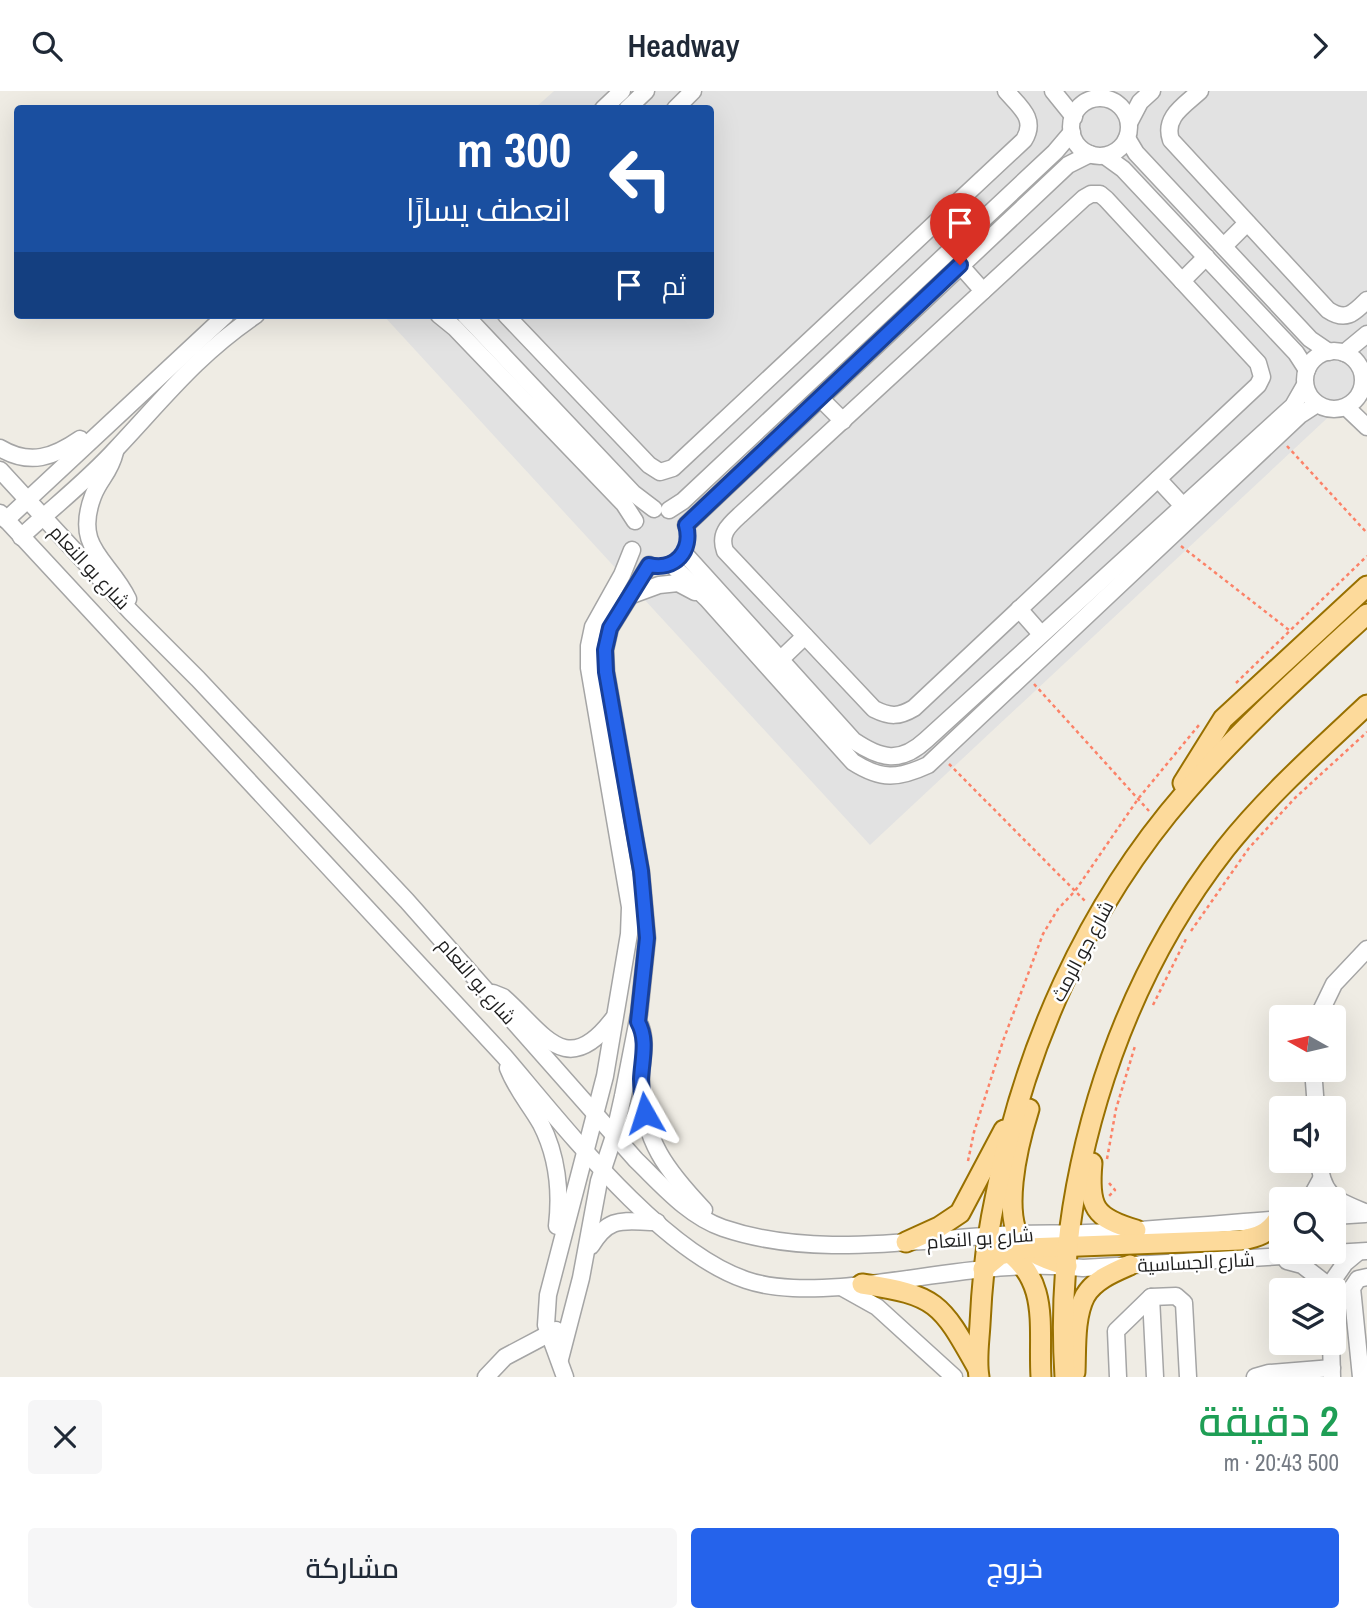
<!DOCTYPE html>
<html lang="ar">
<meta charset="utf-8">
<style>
:root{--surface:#fff;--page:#f6f6f7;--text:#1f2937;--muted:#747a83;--accent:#2563eb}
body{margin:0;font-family:"Archivo Narrow",Cairo,sans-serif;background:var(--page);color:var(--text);direction:rtl;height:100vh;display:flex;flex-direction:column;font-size:26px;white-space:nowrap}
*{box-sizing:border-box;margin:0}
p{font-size:23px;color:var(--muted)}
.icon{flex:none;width:38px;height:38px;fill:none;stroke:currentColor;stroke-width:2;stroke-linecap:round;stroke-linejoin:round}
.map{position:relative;height:1286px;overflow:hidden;direction:ltr}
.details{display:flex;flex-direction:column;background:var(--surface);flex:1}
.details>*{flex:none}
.hud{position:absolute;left:14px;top:14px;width:700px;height:214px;border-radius:7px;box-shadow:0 7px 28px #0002;direction:rtl;background:#1a4fa0;color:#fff;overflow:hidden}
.needle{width:46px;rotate:278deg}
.fabs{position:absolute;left:1269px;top:914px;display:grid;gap:14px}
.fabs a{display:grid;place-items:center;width:77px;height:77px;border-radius:7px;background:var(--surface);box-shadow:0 7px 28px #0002;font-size:35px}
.pin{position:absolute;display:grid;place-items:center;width:60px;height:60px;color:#fff;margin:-72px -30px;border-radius:50% 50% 50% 0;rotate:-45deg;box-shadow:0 0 7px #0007}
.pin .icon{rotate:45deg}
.me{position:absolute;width:77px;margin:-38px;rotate:354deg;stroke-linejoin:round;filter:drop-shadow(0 0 5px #0008)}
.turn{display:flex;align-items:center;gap:24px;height:147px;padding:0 28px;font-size:32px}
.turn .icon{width:91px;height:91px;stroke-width:2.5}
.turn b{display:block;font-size:49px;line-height:60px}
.then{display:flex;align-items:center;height:66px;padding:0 28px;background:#0003;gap:14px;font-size:26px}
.round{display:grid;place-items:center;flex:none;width:74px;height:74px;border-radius:7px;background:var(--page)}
.overview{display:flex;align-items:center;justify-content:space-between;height:119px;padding:0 28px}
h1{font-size:42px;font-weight:600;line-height:52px;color:#1e9e55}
.primary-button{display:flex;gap:14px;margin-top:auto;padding:14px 28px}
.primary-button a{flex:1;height:80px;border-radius:7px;background:var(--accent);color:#fff;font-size:28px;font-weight:600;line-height:80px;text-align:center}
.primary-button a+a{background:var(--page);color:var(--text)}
header{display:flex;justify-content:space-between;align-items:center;height:91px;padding:0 28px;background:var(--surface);font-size:32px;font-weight:600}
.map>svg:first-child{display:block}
.parking{fill:#e2e2e2}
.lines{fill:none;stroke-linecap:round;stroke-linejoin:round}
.minor-casing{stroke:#a5a5a5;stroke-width:19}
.major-casing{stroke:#987000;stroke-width:23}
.path{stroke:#fc8268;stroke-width:2.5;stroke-dasharray:3.5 3.5;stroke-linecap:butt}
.minor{stroke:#fff;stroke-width:16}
.major{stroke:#fdda9b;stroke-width:19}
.route-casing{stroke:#184099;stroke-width:18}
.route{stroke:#2563eb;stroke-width:12}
.labels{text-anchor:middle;stroke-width:5;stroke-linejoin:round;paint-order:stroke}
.street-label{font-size:19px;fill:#1e1e1e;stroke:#fff}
</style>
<header><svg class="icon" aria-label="forward" viewBox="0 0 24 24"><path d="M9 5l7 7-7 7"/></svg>Headway<svg class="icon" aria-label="search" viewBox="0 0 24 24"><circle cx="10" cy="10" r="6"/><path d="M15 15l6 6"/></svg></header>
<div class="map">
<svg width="1367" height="1286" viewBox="0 0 1367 1286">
<rect width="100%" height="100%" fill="#efece4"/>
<!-- parking -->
<polygon class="parking" points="554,0 1367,0 1367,290 870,754 383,224 710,224 710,18 535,17"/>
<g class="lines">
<!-- minor casing -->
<g class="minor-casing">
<g id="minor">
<polyline points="1053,0 1074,26"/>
<path d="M1200 0C1185 14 1163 26 1171 49L1328 219C1346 231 1354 222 1367 209"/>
<circle cx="1100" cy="36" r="29"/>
<polyline points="603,18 622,0"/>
<polyline points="627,18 646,0"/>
<polyline points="675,18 693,0"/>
<polyline points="1129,32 1140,11 1152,0"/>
<polyline points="1127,47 1136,62 1310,248 1329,261"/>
<polyline points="1105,65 1123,78 1296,262 1307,279"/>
<path d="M1091 103H1100L1106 108 1258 272 1262 286 1258 294 914 617C899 626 890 626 874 618L725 460C719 443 728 435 740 424L1084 107Z"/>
<polyline points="1224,155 1247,132"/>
<polyline points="960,174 983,200"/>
<polyline points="1182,190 1206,166"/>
<polyline points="439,224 455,237 624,413 635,430"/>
<polyline points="465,224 633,402 654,418"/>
<path d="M506 224 649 374 660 381 673 377 1024 49C1037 28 1020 16 1006 0"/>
<circle cx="1334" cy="289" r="29"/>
<polyline points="1344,262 1367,243"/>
<polyline points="820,307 843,330"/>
<polyline points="1346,316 1367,336"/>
<path d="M0 357C30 375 54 366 80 348"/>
<path d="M115 361C110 382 100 387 93 405 73 458 109 468 128 508"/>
<path d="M0 379 131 521 198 588 407 810 636 1069C661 1093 688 1125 723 1137 817 1169 920 1147 1017 1143 1040 1142 1063 1143 1086 1142 1151 1139 1216 1133 1281 1128"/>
<polyline points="1158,388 1183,415"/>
<polyline points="669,419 683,410 1055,61 1072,41"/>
<path d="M0 422 504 965C563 1034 660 1160 746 1189 775 1199 811 1198 841 1196 921 1189 1002 1168 1083 1177L1367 1160"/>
<polyline points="6,429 226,224"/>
<polyline points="686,434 1068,74 1090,63"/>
<path d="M21 446C52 417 87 390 116 358 164 307 197 264 256 224"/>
<path d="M684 462 854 650C881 668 900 673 926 649L1293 315 1305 294"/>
<path d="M671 473 707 508 853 671C881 689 898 688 928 674L1300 324 1317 313"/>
<polyline points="629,505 659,494 678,492 695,501"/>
<polyline points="1019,518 1041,543"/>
<polyline points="781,568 805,545"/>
<path d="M493 902 503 906C543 941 566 990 613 928"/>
<polyline points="1318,926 1334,893 1367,858"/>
<path d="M640 934C648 954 640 972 641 993 643 1050 667 1080 704 1119"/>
<path d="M508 977C517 1000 529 1012 541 1033 557 1064 561 1101 557 1135"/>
<polyline points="1313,978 1316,1017"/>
<path d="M1319 1069C1322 1106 1336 1109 1367 1122"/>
<polyline points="1310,1108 1321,1088"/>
<polyline points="1334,1125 1365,1123"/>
<path d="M591 1155C610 1123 625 1131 657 1131"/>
<polyline points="1287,1170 1302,1174 1329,1195"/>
<polyline points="843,1197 877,1216 954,1286"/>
<polyline points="1329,1199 1329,1195 1345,1172 1357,1162"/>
<polyline points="1151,1206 1155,1286"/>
<polyline points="1331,1251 1332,1286"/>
<polyline points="560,1268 581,1187 599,1090 614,1045 623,1005 639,923 647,847 641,781 606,581 605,559 610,537 649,474"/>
<polyline points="486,1286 505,1266 556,1239"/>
<polyline points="565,1286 546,1234 548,1204 605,985 629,843 630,816 589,577 589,555 593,536 622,484 632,459"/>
<polyline points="1118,1286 1116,1240 1151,1206 1176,1205 1184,1212 1188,1286"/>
<polyline points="1255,1286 1269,1282 1332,1277"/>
<polyline points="1361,1286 1352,1197 1358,1188 1367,1186"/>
</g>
</g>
<!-- major casing -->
<g class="major-casing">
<g id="major">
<polyline points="1183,692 1223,628 1367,495"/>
<path d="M1029 1018C1019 1050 997 1132 1028 1158 1038 1166 1055 1171 1067 1175"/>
<path d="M1092 1072C1088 1116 1094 1127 1136 1139"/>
<polyline points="906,1151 939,1136 960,1122 1004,1039"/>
<path d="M1003 1157C1051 1189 1038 1236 1041 1286"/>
<path d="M983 1178 1000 1164 1027 1157 1241 1149C1258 1146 1268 1143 1278 1128"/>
<path d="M862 1193C937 1204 941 1212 977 1276"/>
<path d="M1075 1281C1076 1258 1074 1226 1085 1205 1094 1189 1114 1181 1130 1174"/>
<path d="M979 1286C976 1269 979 1251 980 1233 982 1191 986 1150 995 1108 1023 959 1086 816 1186 701 1241 637 1305 580 1367 523"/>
<path d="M1065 1286C1053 1102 1111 904 1225 758 1267 705 1318 660 1367 614"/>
</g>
</g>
<!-- path -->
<g class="path">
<polyline points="1287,355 1367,442"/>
<polyline points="1181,455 1289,539"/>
<polyline points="1236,592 1367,465"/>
<polyline points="1034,593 1149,720"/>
<polyline points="949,673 1087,812"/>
<polyline points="1191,840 1249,757 1295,707 1367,641"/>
<polyline points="1153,914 1186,848"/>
<polyline points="1107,1068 1116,1018 1135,955"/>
<polyline points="968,1070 974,1041 1003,950 1043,843 1058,818 1075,800 1138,708 1199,634"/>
<polyline points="1109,1092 1115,1099 1109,1105"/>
</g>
<!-- minor -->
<use href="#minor" class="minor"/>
<!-- major -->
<use href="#major" class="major"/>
</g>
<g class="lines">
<!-- route casing -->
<g class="route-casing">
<path id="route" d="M645 1022C643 1011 641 999 641 988 642 968 648 949 638 931L647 847 641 780 606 581 605 559 610 537 649 474C675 480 693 460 686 434L960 174"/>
</g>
<!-- route -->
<use href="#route" class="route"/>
</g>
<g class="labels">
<!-- street labels -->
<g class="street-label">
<text transform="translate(90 476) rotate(47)" y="7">شارع بو النعام</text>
<text transform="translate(1082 860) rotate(-62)" y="7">شارع جو الرمث</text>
<text transform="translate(477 890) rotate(49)" y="7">شارع بو النعام</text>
<text transform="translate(980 1147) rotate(-4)" y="7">شارع بو النعام</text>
<text transform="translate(1196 1171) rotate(-3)" y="7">شارع الجساسية</text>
</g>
</g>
</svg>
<div class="fabs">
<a><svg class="needle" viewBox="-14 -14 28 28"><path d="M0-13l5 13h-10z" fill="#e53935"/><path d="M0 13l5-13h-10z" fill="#747a83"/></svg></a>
<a><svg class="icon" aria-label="sound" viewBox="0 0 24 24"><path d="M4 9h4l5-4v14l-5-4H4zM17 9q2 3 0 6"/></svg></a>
<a><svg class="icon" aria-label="search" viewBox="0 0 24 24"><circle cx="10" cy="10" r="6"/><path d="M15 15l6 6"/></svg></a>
<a><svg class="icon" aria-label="layers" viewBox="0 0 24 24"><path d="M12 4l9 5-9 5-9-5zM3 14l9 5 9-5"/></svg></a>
</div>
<div class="pin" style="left:960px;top:174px;background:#d93025"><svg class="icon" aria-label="arrive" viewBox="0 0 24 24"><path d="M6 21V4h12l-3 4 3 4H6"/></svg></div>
<svg class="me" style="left:645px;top:1022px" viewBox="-20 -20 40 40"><path d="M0-17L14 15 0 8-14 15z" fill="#2563eb" stroke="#fff" stroke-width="4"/></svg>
<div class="hud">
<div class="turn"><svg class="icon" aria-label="left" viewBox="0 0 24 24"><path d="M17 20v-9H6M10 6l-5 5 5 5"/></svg><div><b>300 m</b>انعطف يسارًا</div></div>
<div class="then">ثم<svg class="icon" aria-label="arrive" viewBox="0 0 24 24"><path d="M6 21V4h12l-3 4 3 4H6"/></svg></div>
</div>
</div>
<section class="details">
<div class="overview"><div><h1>2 دقيقة</h1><p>500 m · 20:43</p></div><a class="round"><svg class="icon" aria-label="close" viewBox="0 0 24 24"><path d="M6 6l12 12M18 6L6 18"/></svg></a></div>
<div class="primary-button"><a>خروج</a><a>مشاركة</a></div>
</section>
